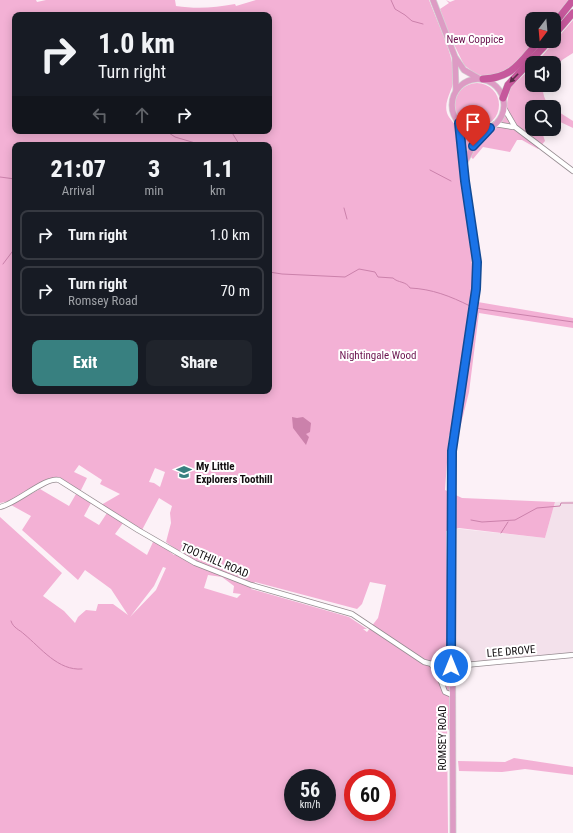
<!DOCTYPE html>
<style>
:root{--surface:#171b24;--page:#20242c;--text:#f1f3f6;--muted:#9ea1a6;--line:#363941;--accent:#388080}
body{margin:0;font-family:"Roboto Condensed",sans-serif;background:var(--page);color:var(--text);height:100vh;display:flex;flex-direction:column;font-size:15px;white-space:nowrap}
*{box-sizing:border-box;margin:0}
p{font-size:13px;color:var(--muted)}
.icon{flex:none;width:22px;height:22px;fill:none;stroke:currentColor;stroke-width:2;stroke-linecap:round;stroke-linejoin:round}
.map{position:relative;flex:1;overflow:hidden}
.sheet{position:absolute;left:12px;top:142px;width:260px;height:252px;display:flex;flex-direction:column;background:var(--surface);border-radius:8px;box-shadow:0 2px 10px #0003}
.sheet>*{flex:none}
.hud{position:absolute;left:12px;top:12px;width:260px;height:122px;border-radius:8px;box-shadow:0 2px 10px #0003;background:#171b24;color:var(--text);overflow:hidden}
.needle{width:26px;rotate:196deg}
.fabs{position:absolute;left:525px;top:12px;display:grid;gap:8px}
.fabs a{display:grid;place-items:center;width:36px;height:36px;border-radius:8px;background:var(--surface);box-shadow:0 2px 10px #0003;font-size:20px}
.speed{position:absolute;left:284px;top:769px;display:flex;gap:8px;font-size:20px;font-weight:700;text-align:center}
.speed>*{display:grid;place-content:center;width:52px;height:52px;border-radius:50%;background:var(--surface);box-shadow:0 2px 10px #0003;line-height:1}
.speed small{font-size:10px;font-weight:400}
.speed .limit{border:6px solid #d22;background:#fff;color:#111}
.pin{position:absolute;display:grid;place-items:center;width:34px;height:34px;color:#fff;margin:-41px -17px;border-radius:50% 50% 50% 0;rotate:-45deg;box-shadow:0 0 4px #0007}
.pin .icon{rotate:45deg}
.me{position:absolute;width:44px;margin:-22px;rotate:0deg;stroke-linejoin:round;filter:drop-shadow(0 0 3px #0008)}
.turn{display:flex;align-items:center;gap:14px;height:84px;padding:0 20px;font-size:18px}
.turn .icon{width:52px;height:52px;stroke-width:2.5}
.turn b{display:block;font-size:28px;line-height:34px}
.lanes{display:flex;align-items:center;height:38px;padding:0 20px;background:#0003;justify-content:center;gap:20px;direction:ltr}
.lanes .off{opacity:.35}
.eta{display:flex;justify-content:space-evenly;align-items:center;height:68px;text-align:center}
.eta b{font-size:24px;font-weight:800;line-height:28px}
.action{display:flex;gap:8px;margin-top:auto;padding:8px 20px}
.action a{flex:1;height:46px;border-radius:8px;background:var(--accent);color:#fff;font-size:16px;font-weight:800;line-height:46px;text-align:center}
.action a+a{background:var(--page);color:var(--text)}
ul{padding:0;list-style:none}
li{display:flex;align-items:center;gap:12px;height:50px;margin:0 8px 6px;padding:0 12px;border:2px solid var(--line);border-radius:8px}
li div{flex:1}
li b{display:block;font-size:15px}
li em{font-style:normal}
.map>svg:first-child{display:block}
.built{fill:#f3e1eb}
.green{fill:#f3b1d5;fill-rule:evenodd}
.water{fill:#cb81ab}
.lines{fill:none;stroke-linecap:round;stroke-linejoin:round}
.stream{stroke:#cb81ab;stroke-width:1}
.minor-casing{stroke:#968c91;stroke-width:6}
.major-casing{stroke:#d4d4d4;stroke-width:7}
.highway-casing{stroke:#d4d4d4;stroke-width:8}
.minor{stroke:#fff;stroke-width:4.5}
.major{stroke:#dd9bc4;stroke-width:5.5}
.highway{stroke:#c6589c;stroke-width:7}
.oneway{fill:#5a2c48}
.route-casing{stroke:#114b97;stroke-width:10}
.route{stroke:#1a73e8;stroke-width:7}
.labels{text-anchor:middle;stroke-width:4;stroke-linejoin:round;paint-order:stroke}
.park-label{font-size:11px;fill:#6c144f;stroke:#fff}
.poi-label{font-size:11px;font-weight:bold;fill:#120e10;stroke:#fff;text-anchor:start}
.street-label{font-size:11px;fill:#120e10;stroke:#fff}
</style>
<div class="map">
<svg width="573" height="833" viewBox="0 0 573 833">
<rect width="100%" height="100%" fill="#fcf1f7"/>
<!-- built -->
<polygon class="built" points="573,501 573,655 451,666 451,528 545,538 555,502"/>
<!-- green -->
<g class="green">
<path d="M0 0H36L37 2 46 0H175L176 6C196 9 214 8 235 4L236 6 256 0H429C438 24 452 50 454 75 455 88 443 100 447 113 449 119 455 123 457 129 462 146 462 165 465 183 470 222 478 262 472 301L573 318V328L479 313 469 392 460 428 449 435 445 490 462 498 555 502 545 538 459 528 446 531 450 732 447 727 448 833H0V517L62 573 43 596 64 611 75 623 78 617 86 610 96 611 98 604H113L128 615 111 589 85 570 78 580 22 530 31 516 11 505 40 489 69 506 76 494 91 503 84 516 99 525 107 513 123 523 115 534 147 555 153 542H157L174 555 181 553 166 542 171 523 170 513 172 506 159 498 142 530 101 505 120 494 100 484 102 480 79 465 74 472 87 478 80 492 56 478 10 501 0 503ZM15 15H269V131H15ZM15 145H269V391H15ZM155 468 165 472 160 487 154 483 149 482ZM163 567 166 568 156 590 130 617 154 586ZM208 575 222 577 234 586 233 593 241 594 237 598 204 588ZM255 582 357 609 362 604 370 582 386 585 378 618 367 632 363 629H367L349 617 251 589ZM293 778H327V812H293ZM353 778H387V812H353Z"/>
<polygon points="446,0 450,2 455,0 570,0 554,19 532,19 532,41 535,41 506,73 483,76 477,75 464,65 447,30 440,9 449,3"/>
<polygon points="573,20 573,53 562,60 554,70 554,63 536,63"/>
<path d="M532 67V85H543C542 93 545 102 551 107H532V129H541L545 141 538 149 522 140H517L510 152 483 147 473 159 470 156 479 141 497 127 504 118 510 88Z"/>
<circle cx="477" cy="105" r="22"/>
<polygon points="554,109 573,121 573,128 554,119"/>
<polygon points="462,128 472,132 482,133 466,154"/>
<polygon points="514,758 573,767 573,775 525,769 502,772 459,771 458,761 505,762"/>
</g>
<!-- water -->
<polygon class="water" points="292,417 297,418 303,417 311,423 310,432 306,434 309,437 306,445 293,428"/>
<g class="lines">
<!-- stream -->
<g class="stream">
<polyline points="391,0 395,9 405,15 412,21 423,24"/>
<polyline points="166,131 175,137 202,145"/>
<polyline points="231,131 239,144"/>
<polyline points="430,170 451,181"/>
<polyline points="0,177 15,179"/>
<polyline points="344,208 347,219"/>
<polyline points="3,264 15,248"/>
<path d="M269 272 282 274 345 277 359 269 375 272 378 277 393 278C398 283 406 281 410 288 432 289 450 296 470 306"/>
<polyline points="475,308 573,322"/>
<polyline points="471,520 482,522 515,520 537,508 560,506 561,503 573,503"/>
<polyline points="501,533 508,522"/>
<path d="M11 621C13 628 20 630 24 634 41 648 58 671 82 669"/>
</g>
<!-- minor casing -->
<g class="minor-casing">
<g id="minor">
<polyline points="504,108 515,127 573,171"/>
<polyline points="495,124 513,127"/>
<path d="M0 507C16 504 46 476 59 480L138 530 195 563 251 585 352 614 424 662 444 667 573 655"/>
<polyline points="432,665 439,676 445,692 452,695"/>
</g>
</g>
<!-- major casing -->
<g class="major-casing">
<g id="major">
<polyline points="433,0 455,57 464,70 478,78"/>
<polyline points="455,59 456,90"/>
<circle cx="478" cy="105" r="26"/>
<polyline points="464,164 473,146 489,130"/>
<path d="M453 833 452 451 476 289C477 253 469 218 465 181 463 162 463 142 459 123"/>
</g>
</g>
<!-- highway casing -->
<g class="highway-casing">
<g id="highway">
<polyline points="554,24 573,0"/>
<polyline points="554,35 573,13"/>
<path d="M483 79C513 78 520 62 539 41"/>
<polyline points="503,98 508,85 549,41"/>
</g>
</g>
<!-- minor -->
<use href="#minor" class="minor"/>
<!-- major -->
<use href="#major" class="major"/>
<!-- highway -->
<use href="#highway" class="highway"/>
</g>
<!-- one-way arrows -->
<defs><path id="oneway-solid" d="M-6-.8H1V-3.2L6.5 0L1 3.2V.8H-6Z"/></defs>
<use class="oneway" href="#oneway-solid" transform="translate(514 78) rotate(134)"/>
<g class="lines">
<!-- route casing -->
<g class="route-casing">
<path id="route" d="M451 666 452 451 476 289 477 262 465 181 459 123C468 131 479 133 490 128L473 146"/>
</g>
<!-- route -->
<use href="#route" class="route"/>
</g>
<!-- icons -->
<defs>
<g id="school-bare" transform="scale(1.2)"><path d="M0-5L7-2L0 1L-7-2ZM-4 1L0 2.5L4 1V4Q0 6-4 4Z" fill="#388080" stroke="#fff" stroke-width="2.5" paint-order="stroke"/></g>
</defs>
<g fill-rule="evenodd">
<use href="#school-bare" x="184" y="472"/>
</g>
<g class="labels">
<!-- park labels -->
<g class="park-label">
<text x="475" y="43">New Coppice</text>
<text x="378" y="359">Nightingale Wood</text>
</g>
<!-- poi labels -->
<g class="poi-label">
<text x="196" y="470">My Little<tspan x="196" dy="13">Explorers Toothill</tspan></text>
</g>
<!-- street labels -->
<g class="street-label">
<text transform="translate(215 560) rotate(23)" y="4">TOOTHILL ROAD</text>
<text transform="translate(511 651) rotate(-5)" y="4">LEE DROVE</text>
<text transform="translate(442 738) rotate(-90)" y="4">ROMSEY ROAD</text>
</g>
</g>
</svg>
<div class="fabs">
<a><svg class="needle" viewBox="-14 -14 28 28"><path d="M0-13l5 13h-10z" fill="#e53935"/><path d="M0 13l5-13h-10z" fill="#9ea1a6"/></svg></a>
<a><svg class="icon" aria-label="sound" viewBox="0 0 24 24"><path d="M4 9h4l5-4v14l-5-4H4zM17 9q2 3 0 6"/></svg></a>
<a><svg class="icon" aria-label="search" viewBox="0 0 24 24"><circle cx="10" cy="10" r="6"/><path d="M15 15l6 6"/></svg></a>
</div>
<div class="speed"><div>56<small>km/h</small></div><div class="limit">60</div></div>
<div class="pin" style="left:473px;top:146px;background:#d93025"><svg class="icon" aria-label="arrive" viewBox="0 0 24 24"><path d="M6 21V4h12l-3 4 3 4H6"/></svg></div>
<svg class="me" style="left:451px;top:666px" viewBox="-20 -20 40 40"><circle r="17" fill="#1a73e8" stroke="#fff" stroke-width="3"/><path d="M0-11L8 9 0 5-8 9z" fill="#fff"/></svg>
<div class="hud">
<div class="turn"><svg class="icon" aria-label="right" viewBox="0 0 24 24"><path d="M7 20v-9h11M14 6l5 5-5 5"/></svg><div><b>1.0 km</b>Turn right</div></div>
<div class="lanes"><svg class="icon off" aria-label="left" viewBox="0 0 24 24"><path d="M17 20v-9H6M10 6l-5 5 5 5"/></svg><svg class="icon off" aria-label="ahead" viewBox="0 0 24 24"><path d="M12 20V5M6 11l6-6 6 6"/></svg><svg class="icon" aria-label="right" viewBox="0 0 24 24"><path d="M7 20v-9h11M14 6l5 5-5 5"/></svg></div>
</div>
<section class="sheet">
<div class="eta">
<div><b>21:07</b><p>Arrival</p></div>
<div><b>3</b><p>min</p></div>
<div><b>1.1</b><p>km</p></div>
</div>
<ul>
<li><svg class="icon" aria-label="right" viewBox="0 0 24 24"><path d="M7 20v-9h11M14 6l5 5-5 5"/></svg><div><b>Turn right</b></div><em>1.0 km</em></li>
<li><svg class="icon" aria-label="right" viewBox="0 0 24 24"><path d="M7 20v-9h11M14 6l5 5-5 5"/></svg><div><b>Turn right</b><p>Romsey Road</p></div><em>70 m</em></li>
</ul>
<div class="action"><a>Exit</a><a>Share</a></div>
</section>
</div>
